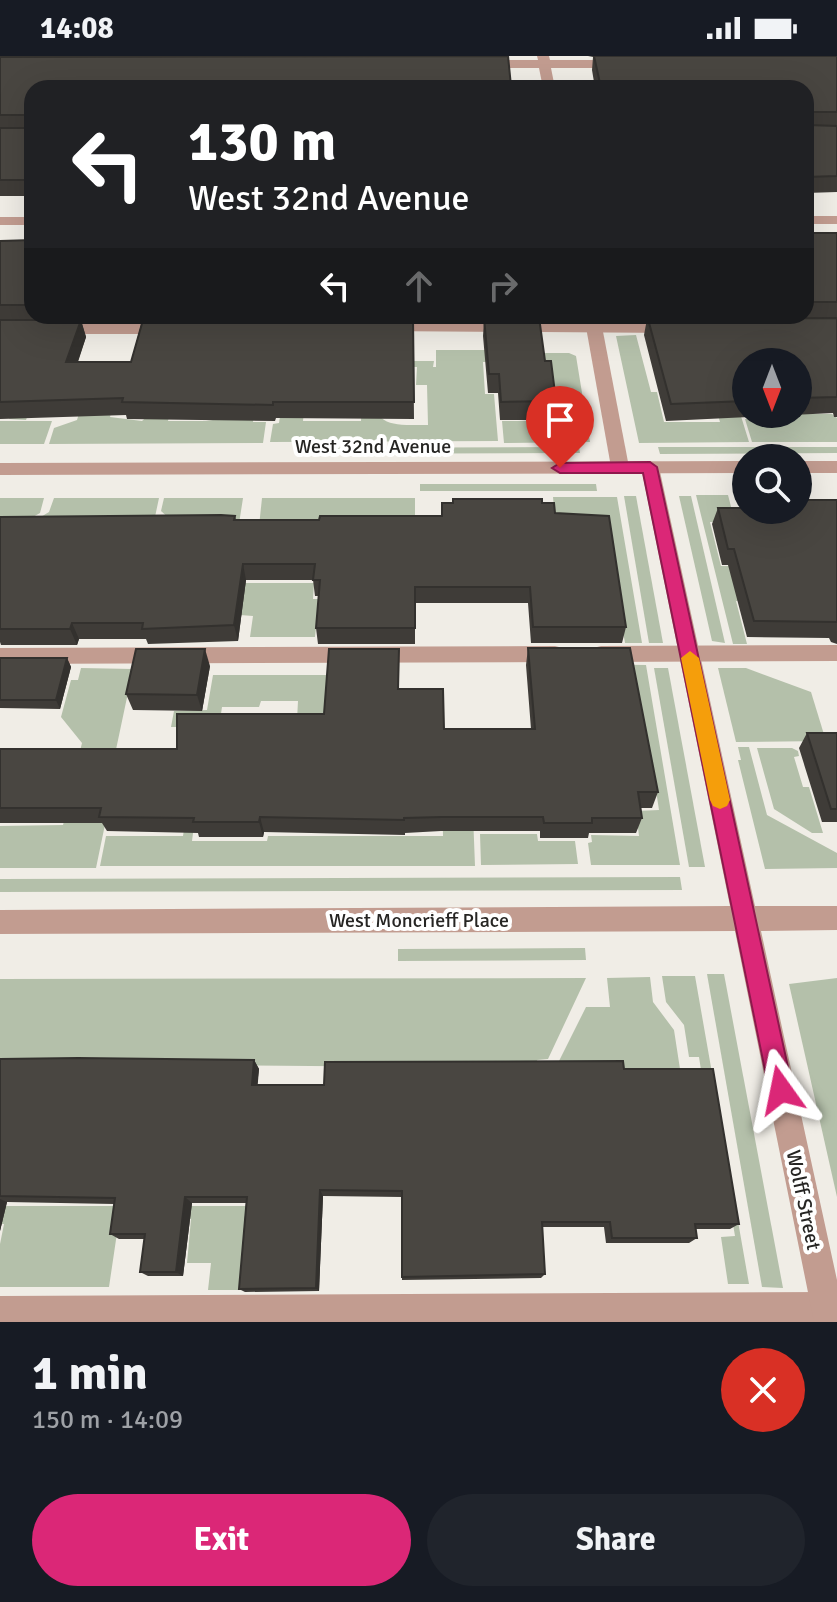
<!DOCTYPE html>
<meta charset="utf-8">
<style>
:root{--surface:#171b24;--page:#20242c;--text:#f1f3f6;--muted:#9ea1a6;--accent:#db2777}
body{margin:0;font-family:Signika,sans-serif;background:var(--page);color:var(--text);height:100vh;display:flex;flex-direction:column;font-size:30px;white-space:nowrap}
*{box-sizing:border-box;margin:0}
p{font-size:26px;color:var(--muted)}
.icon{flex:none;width:44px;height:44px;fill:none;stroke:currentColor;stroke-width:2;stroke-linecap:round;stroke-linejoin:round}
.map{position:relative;height:1266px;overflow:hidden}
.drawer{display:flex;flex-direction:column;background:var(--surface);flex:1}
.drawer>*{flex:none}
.banner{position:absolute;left:24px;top:24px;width:790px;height:244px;border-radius:24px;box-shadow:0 8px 32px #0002;background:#202124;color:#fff;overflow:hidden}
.needle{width:52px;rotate:180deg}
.fabs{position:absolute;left:732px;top:292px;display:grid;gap:16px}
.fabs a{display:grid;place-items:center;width:80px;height:80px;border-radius:50%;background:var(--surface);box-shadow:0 8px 32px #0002;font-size:40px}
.pin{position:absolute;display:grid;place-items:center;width:68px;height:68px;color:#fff;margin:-82px -34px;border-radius:50% 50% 50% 0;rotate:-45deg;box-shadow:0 0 8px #0007}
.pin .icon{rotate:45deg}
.me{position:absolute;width:88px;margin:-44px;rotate:348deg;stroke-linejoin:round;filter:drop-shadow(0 0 6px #0008)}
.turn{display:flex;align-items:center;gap:28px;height:168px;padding:0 32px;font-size:36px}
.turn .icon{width:104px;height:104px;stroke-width:2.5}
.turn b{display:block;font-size:56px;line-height:68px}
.lanes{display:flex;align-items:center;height:76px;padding:0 32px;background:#0003;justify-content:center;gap:40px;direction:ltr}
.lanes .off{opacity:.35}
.round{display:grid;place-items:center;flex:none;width:84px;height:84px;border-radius:42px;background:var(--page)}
.headline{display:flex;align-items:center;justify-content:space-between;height:136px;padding:0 32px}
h1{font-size:48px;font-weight:700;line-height:60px}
.button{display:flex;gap:16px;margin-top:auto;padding:16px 32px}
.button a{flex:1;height:92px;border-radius:48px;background:var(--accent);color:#fff;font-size:32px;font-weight:700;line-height:92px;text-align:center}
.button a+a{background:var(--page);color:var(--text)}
.status{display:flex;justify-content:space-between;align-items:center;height:56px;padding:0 40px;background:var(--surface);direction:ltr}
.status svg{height:22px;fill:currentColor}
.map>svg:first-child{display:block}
.green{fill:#b4c0aa}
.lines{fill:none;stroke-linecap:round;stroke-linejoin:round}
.service{fill:#c29c90;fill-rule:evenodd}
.minor{fill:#c29c90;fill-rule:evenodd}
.tertiary{fill:#c29c90;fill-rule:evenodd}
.wall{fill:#3f3c38;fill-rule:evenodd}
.shaded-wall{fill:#33312e}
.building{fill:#494641;stroke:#33312e;stroke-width:2}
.route{fill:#db2777;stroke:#8e194d;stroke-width:2}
.slow{fill:#f59e0b}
.labels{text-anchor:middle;stroke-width:8;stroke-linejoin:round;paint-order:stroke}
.street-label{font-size:20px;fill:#262523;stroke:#fff}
</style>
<div class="status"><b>14:08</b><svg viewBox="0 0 49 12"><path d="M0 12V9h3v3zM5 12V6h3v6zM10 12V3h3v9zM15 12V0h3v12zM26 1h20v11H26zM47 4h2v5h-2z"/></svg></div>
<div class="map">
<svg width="837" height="1266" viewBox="0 0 837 1266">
<rect width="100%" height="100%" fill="#f0ede6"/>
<!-- green -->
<g class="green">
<polygon points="636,279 651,336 657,336 664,366 720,366 705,315 727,315 749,386 639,387 616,280"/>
<path d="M436 294H493L494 306H483L485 338H494L498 385 270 386 273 368 279 367 280 360 306 337 303 365H361L362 332C380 371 387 369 428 369L427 329H416L417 311H414V317H361L377 305H434L433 311H436Z"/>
<polygon points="541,297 569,297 576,300 590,386 504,387 502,365 555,365 550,323"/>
<polygon points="42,312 121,322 110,361 142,365 174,336 168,365 206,365 254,358 253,366 266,366 263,387 49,388 54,372 77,364 89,325 41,325 26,364 9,363 19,336"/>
<polygon points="775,358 832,358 837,362 837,386 752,386 745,363 776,363"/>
<polygon points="0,365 52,365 44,388 0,388"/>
<polygon points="579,391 580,397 295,398 295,392"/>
<polygon points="658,391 837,391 837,397 660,398"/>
<polygon points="420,428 596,428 597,435 420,435"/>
<polygon points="696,439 728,439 735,466 710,466 721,510 733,510 786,545 736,545 747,588 733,588"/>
<polygon points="624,440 636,440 663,587 649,587"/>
<polygon points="679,440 691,440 725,587 712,585"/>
<polygon points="553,441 617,441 642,587 625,587 617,540 556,474"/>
<polygon points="0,442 44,442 40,457 8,475 0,495"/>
<polygon points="54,442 159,442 152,475 16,476 49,456"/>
<polygon points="164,442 243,442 238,474 183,475 161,455"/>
<polygon points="262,442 415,442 415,469 258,480"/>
<polygon points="245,527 314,527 313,543 368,543 317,561 315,581 250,581 253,560 240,559"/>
<polygon points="572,608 646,609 680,809 591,809 588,787 592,786 591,779 639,780 636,755 659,754 655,728"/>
<polygon points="81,612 133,613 114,703 78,703 82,687 61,661 71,624 78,624"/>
<polygon points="654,612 668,612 705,811 689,811"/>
<polygon points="718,612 746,612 811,636 826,685 736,686"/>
<polygon points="213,619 329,619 324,683 296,683 298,645 261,645 259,651 222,651 219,671 171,671 174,655 207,654"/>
<polygon points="738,691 749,691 767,759 837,797 837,812 765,813 738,704 741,704"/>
<polygon points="757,692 792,692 798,695 799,700 794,701 803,731 809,731 823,777 812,777 774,753"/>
<polygon points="442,731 473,758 475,810 100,810 106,780 183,780 187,754 196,754 192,785 267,785 268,780 443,780"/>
<polygon points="67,754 108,754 96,812 0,812 0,770 63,769"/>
<polygon points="480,778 537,778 538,785 575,785 578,808 481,809"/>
<polygon points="680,821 682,834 0,836 0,823"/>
<polygon points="585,892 586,904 398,905 398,893"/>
<polygon points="707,918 724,918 783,1232 762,1231"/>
<polygon points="662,920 695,920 749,1228 728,1228 721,1181 735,1180 707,1015 701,1014 699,1001 689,1001 684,969 666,946"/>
<polygon points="650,921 653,946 674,974 680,1013 572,1018 571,1005 559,1005 586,951 610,951 607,922"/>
<polygon points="586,922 548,1003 537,1004 538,1012 189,1009 0,1094 0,923"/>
<polygon points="837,922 837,1141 789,928"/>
<polygon points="0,1150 121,1150 109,1231 0,1231 0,1188 4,1168 0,1168"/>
<polygon points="161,1150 249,1150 244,1234 208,1234 211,1207 187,1207 191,1163 159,1163"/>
</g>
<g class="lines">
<!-- service -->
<g class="service">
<polygon points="385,267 675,267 683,272 675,277 379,275 377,272"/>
<polygon points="0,268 171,268 179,273 171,278 0,278"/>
<polygon points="837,589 837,605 601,606 593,604 590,598 593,592 601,590"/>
<polygon points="555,590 563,592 566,598 563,604 555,606 0,608 0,592"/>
<polygon points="827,1236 837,1240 837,1264 832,1266 0,1266 0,1240"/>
</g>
<!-- minor -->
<g class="minor">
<polygon points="537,0 549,0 550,4 623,4 629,8 623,12 551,12 555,32 543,32 539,12 481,12 475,8 481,4 538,4"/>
<rect x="806" y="160" width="31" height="8"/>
<rect x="0" y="161" width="32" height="8"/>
<polygon points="584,260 600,260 629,411 620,417 611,411"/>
<polygon points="650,405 659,411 755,850 837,850 837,874 761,875 837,1224 837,1266 814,1266 735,875 0,878 0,854 730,850 641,411"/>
</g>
<!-- tertiary -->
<g class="tertiary">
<polygon points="746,405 746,417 0,419 0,407"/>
<rect x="798" y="405" width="39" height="12"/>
</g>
</g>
<!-- wall -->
<g class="wall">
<polygon points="0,0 508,0 511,32 32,32 32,140 0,140"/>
<polygon points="588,0 837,0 837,136 806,137 806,32 595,32 592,14 593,1"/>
<path d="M806 166 811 177H837V361H834L833 357 666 365 644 279 647 263H640V260H806ZM746 306H798V358H746Z"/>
<path d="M32 184V260H540L539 264 545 305 556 345 554 364H500L498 337H488L483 280 484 264H413L414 363 276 362 275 365 127 363 126 359 0 363V185ZM81 265H142L131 306H78L86 281Z"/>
<polygon points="837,444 837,588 831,586 829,582 747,581 728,509 722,509 712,468 718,452 798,454"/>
<polygon points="542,447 555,457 626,571 622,587 531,587 528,547 415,547 415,588 318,588 316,572 319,540 315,540 313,524 246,524 238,585 148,588 146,583 79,583 77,589 1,589 0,586 0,461 235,460 236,464 319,464 441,460"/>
<polygon points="528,592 658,736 652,752 640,752 642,762 636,777 589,777 588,782 540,782 540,775 441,775 405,777 405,779 264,776 263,781 199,781 198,777 107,775 102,767 0,767 0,693 177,693 324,658 399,633 444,673 531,673 526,609"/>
<polygon points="0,602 67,602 71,611 60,653 0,652"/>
<polygon points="210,610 202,655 133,654 126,638"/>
<polygon points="807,677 837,677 837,766 822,766 799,692"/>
<polygon points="0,1003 254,1004 259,1013 257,1029 324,1029 624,1013 739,1168 730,1173 696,1173 697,1182 689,1187 606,1187 604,1171 542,1171 545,1218 541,1222 402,1224 402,1141 323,1140 319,1235 245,1236 239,1233 246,1147 192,1147 183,1220 148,1220 140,1216 144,1183 119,1183 110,1178 114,1148 7,1146 0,1175"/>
</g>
<!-- shaded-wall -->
<g class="shaded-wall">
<polygon points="81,264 86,281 72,322 66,306"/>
<polygon points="243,508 246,524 238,585 234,569"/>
<polygon points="72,567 79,583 77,589 70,573"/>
<polygon points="205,593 210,610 202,655 197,639"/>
<polygon points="67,602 71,611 60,653 56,644"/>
<polygon points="260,761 264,776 263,781 259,766"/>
<polygon points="254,1004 259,1013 257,1037 252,1029"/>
<polygon points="320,1134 323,1140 319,1235 316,1232"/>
<polygon points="185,1141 192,1147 183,1220 176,1216"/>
<polygon points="0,1143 7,1146 0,1175"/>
</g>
<!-- building -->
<g class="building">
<polygon points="508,0 511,30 493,30 494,32 32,32 32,124 0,124 0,72 27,72 30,62 27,59 0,59 0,1"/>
<polygon points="594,0 837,0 837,56 811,56 808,59 809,69 837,70 837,120 806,121 806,32 601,32"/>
<polygon points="806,166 811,177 837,177 837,246 806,246"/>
<polygon points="32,184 32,249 0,249 0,185"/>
<polygon points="484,261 539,261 545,305 551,305 556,345 501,346 499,318 489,318"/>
<polygon points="837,262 837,341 798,342 798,306 746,306 746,345 671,348 648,263"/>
<polygon points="413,263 414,346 273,346 273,349 122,346 123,342 0,346 0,264 81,264 66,306 131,306 143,264"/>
<polygon points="453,443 542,443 542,447 554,447 555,457 609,460 626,571 533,571 530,531 415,531 415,572 316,572 320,524 313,524 315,508 243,508 234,569 142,573 143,567 72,567 70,573 0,573 0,461 221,459 235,460 234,464 319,464 320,460 442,460 442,447 453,447"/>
<polygon points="798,444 837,444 837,566 754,565 734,493 728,493 718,452 746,452 746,454 798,454"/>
<polygon points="528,592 630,592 658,736 638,736 642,762 592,762 592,767 544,767 543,761 442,761 404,762 404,764 260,761 259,766 193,766 194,762 99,761 101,752 0,752 0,693 177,693 177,658 324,658 329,593 399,593 398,633 443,633 444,673 535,673"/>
<polygon points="136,593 205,593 197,639 126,638"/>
<polygon points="0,602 67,602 56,644 0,644"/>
<polygon points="807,677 837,677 837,753 831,753"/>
<polygon points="78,1002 254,1004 252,1029 324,1029 325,1006 623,1005 624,1013 713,1013 739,1168 695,1168 697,1182 612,1182 610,1166 542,1166 545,1218 402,1221 402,1135 320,1134 316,1232 239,1233 247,1141 185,1141 176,1216 140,1216 145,1178 110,1178 115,1142 0,1140 0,1003"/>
</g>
<!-- route -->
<polygon class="route" points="650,406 657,411 793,1034 790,1043 781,1046 773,1043 769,1034 643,417 560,417 552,412 560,407"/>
<!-- slow -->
<polygon class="slow" points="690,595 699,602 730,744 727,750 720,753 713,750 710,744 681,602"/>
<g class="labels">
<!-- street labels -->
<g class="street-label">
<text x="373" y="397">West 32nd Avenue</text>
<text x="419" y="871">West Moncrieff Place</text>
<text transform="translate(804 1144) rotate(78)" y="7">Wolff Street</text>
</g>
</g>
</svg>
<div class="fabs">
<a><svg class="needle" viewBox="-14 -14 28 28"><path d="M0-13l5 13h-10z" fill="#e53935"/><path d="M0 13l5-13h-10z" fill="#9ea1a6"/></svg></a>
<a><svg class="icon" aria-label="search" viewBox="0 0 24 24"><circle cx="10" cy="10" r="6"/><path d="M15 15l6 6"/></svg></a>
</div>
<div class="pin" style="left:560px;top:412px;background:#d93025"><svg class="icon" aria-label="arrive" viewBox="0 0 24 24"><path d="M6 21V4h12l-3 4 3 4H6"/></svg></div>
<svg class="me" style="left:781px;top:1034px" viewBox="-20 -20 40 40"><path d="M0-17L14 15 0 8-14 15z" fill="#db2777" stroke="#fff" stroke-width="4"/></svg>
<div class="banner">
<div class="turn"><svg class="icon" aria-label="left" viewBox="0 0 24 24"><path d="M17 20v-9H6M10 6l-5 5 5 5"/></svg><div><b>130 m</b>West 32nd Avenue</div></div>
<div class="lanes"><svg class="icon" aria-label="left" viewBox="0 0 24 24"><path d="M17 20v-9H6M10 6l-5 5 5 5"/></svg><svg class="icon off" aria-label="ahead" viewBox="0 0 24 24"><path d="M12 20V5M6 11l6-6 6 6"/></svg><svg class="icon off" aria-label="right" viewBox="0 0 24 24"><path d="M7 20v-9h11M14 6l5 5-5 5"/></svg></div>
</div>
</div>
<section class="drawer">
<div class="headline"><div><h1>1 min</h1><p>150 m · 14:09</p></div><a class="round" style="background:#d93025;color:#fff"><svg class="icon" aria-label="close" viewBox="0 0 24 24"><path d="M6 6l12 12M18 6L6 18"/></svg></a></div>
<div class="button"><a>Exit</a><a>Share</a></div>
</section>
